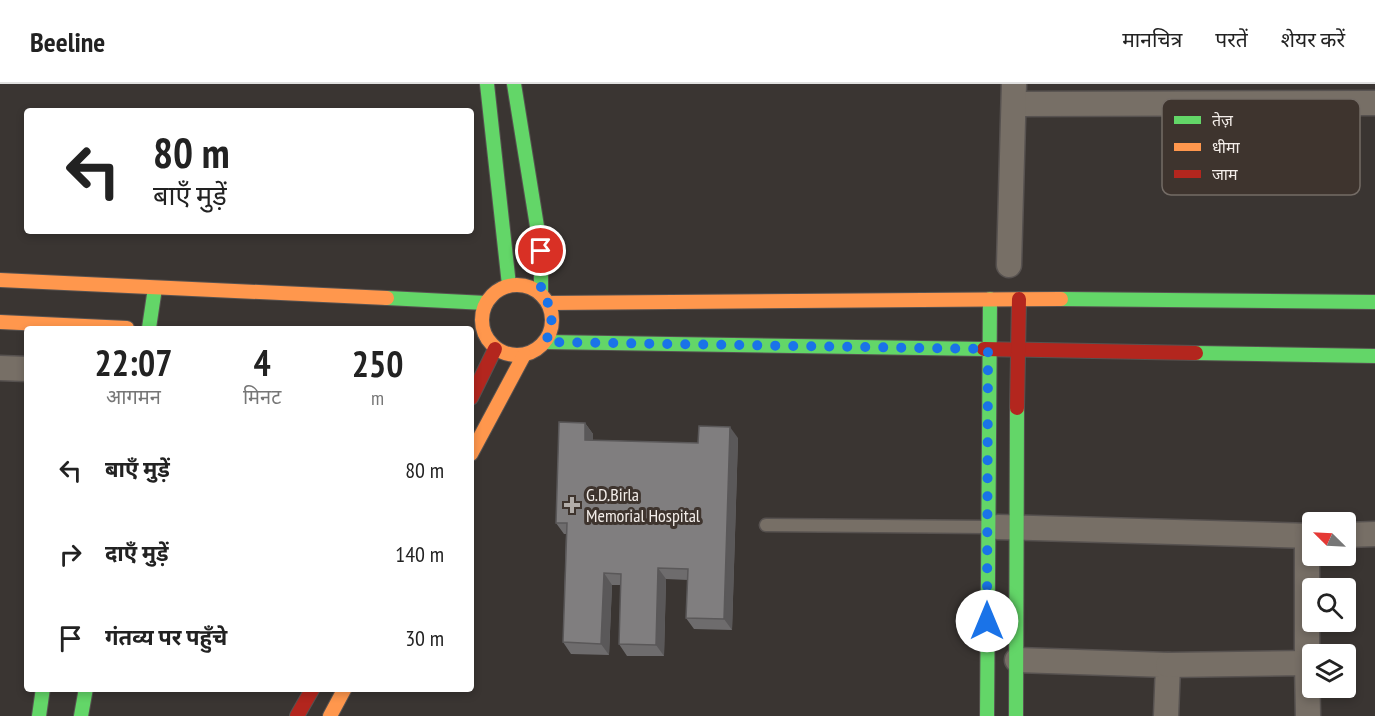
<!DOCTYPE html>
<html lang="hi">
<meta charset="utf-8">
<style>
:root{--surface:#fff;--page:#f2f2f2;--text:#222;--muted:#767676;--line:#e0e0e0}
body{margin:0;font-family:"PT Sans Narrow","Noto Sans Devanagari",sans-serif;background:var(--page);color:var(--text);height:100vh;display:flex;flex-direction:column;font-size:22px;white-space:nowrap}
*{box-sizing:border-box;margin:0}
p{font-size:20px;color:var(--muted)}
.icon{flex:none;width:33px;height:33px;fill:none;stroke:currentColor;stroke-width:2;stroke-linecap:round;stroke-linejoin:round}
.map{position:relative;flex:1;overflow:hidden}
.side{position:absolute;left:24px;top:242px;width:450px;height:366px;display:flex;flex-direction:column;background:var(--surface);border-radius:6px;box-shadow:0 3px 9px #0003}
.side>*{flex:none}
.guide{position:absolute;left:24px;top:24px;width:450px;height:126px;border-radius:6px;box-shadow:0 3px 9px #0003;background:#fff;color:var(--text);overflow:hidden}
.needle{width:39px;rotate:294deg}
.controls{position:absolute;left:1302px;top:428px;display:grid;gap:12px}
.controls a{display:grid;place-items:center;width:54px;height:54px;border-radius:6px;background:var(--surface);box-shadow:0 3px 9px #0003;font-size:30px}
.pin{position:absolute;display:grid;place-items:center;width:51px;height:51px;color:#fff;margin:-26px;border:3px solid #fff;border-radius:50%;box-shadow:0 2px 6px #0007}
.me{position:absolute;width:66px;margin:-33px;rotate:0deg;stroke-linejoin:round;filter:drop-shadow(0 0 4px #0008)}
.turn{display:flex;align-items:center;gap:21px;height:126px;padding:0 30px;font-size:27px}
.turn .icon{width:78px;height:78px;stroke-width:2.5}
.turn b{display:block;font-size:42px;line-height:51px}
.eta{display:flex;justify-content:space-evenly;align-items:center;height:102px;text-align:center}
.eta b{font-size:36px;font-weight:700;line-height:42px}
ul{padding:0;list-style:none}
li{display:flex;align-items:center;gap:18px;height:84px;padding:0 30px}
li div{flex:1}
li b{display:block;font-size:22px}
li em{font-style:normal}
header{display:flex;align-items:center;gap:36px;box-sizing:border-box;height:84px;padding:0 30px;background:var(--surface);border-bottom:2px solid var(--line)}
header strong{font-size:28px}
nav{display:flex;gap:33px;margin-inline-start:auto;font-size:21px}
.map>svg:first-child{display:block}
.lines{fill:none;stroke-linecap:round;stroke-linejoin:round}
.lane-casing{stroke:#575250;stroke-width:15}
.street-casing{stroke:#575250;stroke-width:27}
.fast-casing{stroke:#575250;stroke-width:16}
.slow-casing{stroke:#575250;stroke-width:16}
.jam-casing{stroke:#575250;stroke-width:16}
.lane{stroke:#776f66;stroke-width:12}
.street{stroke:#776f66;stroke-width:24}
.fast{stroke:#63d668;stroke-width:14}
.slow{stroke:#ff974d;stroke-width:14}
.jam{stroke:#b3261e;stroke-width:14}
.wall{fill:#6e6c6d}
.shaded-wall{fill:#5a5859}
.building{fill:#807e7f;stroke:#5a5859;stroke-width:1.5}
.route{stroke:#1a73e8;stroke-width:10;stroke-dasharray:0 18}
.poi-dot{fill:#b2ada9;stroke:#3e342e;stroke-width:2}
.labels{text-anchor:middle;stroke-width:6;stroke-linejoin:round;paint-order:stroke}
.poi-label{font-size:18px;fill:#f3ede9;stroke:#3e342e;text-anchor:start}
.key{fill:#3e342e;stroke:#746c66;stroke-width:1.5}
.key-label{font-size:16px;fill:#f3ede9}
</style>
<header>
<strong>Beeline</strong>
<nav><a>मानचित्र</a><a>परतें</a><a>शेयर करें</a></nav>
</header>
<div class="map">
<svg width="1375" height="632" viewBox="0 0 1375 632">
<rect width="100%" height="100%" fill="#3a3532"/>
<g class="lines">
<!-- lane casing -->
<g class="lane-casing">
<polyline id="lane" points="766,441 987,443"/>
</g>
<!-- street casing -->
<g class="street-casing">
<g id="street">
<polyline points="1015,20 1375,19"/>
<polyline points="1009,181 1014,0"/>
<polyline points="0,284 27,285"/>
<polyline points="998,443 1312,452"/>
<polyline points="1346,451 1375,450"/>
<polyline points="1017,576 1168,581 1166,632"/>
<polyline points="1307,579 1307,452"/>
<polyline points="1168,581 1307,579 1308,632"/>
</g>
</g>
<!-- fast casing -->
<g class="fast-casing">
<g id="fast">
<polyline points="487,0 509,201"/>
<polyline points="514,0 541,167 541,210"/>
<polyline points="387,214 486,219"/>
<polyline points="1061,215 1375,218"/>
<polyline points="149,244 155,204"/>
<polyline points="546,258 984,265"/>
<polyline points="1196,269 1375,272"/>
<polyline points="39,632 43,604"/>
<polyline points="81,632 86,604"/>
<polyline points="987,632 990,215"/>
<polyline points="1016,632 1017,324"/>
</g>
</g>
<!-- slow casing -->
<g class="slow-casing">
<g id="slow">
<polyline points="0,196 387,214"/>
<circle cx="517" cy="236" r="35"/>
<polyline points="548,219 1061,215"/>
<polyline points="0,238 127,244"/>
<polyline points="471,370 524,271"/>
<polyline points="330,632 345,604"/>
</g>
</g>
<!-- jam casing -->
<g class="jam-casing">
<g id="jam">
<polyline points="984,265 1196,269"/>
<polyline points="471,314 495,265"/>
<polyline points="1017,324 1019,215"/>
<polyline points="297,632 313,604"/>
</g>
</g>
<!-- lane -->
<use href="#lane" class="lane"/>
<!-- street -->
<use href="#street" class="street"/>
<!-- fast -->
<use href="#fast" class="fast"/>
<!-- slow -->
<use href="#slow" class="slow"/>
<!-- jam -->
<use href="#jam" class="jam"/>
</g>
<!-- wall -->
<polygon class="wall" points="585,339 593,350 593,356 698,359 738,354 732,546 694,545 686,534 688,496 666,495 664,572 627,572 619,560 621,501 612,501 609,571 571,570 563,558 566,450 564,450 556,439"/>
<!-- shaded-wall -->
<g class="shaded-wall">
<polygon points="585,339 593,350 593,367 585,356"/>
<polygon points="730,343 738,354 732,546 724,535"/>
<polygon points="658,484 666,495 664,572 656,561"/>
<polygon points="604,489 612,501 609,571 601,560"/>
</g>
<!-- building -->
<polygon class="building" points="559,338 585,339 585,356 698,359 699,342 730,343 724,535 686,534 688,485 658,484 656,561 619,560 621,490 604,489 601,560 563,558 567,439 556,439"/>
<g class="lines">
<!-- route -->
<polyline class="route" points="541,167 541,210 548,219 552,239 546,258 988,265 987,537"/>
</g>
<!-- markers -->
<path class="poi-dot" d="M569 412h6v6h6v6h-6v6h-6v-6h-6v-6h6z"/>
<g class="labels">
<!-- poi labels -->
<g class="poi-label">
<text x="586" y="417">G.D.Birla<tspan x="586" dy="21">Memorial Hospital</tspan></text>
</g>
</g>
<!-- legend -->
<rect x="1162" y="15" width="198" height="96" rx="9" class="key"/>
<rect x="1174" y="32" width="27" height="8" fill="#63d668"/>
<rect x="1174" y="59" width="27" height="8" fill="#ff974d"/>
<rect x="1174" y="86" width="27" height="8" fill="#b3261e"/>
<g class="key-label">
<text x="1212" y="42">तेज़</text>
<text x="1212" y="69">धीमा</text>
<text x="1212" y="96">जाम</text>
</g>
</svg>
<div class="controls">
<a><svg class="needle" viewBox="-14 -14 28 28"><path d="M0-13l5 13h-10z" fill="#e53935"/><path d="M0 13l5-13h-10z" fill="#767676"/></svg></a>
<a><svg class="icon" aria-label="search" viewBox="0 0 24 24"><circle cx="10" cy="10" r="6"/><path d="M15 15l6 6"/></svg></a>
<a><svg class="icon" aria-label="layers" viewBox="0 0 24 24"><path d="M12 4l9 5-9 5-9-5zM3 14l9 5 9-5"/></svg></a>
</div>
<div class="pin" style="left:541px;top:167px;background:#d93025"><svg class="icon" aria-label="arrive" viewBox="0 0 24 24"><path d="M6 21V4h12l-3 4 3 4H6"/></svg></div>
<svg class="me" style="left:987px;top:537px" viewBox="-20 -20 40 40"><circle r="19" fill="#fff"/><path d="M0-13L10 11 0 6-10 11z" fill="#1a73e8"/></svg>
<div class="guide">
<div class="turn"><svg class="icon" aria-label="left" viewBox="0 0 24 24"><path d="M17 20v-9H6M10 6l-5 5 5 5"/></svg><div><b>80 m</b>बाएँ मुड़ें</div></div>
</div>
<section class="side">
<div class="eta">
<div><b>22:07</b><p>आगमन</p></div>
<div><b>4</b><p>मिनट</p></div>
<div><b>250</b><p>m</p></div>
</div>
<ul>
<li><svg class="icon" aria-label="left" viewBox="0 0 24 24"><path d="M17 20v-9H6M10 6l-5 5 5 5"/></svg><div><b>बाएँ मुड़ें</b></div><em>80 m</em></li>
<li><svg class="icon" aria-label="right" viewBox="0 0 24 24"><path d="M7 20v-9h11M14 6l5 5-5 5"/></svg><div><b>दाएँ मुड़ें</b></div><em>140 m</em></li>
<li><svg class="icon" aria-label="arrive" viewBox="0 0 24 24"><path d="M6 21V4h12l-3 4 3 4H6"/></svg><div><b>गंतव्य पर पहुँचे</b></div><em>30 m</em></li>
</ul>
</section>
</div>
